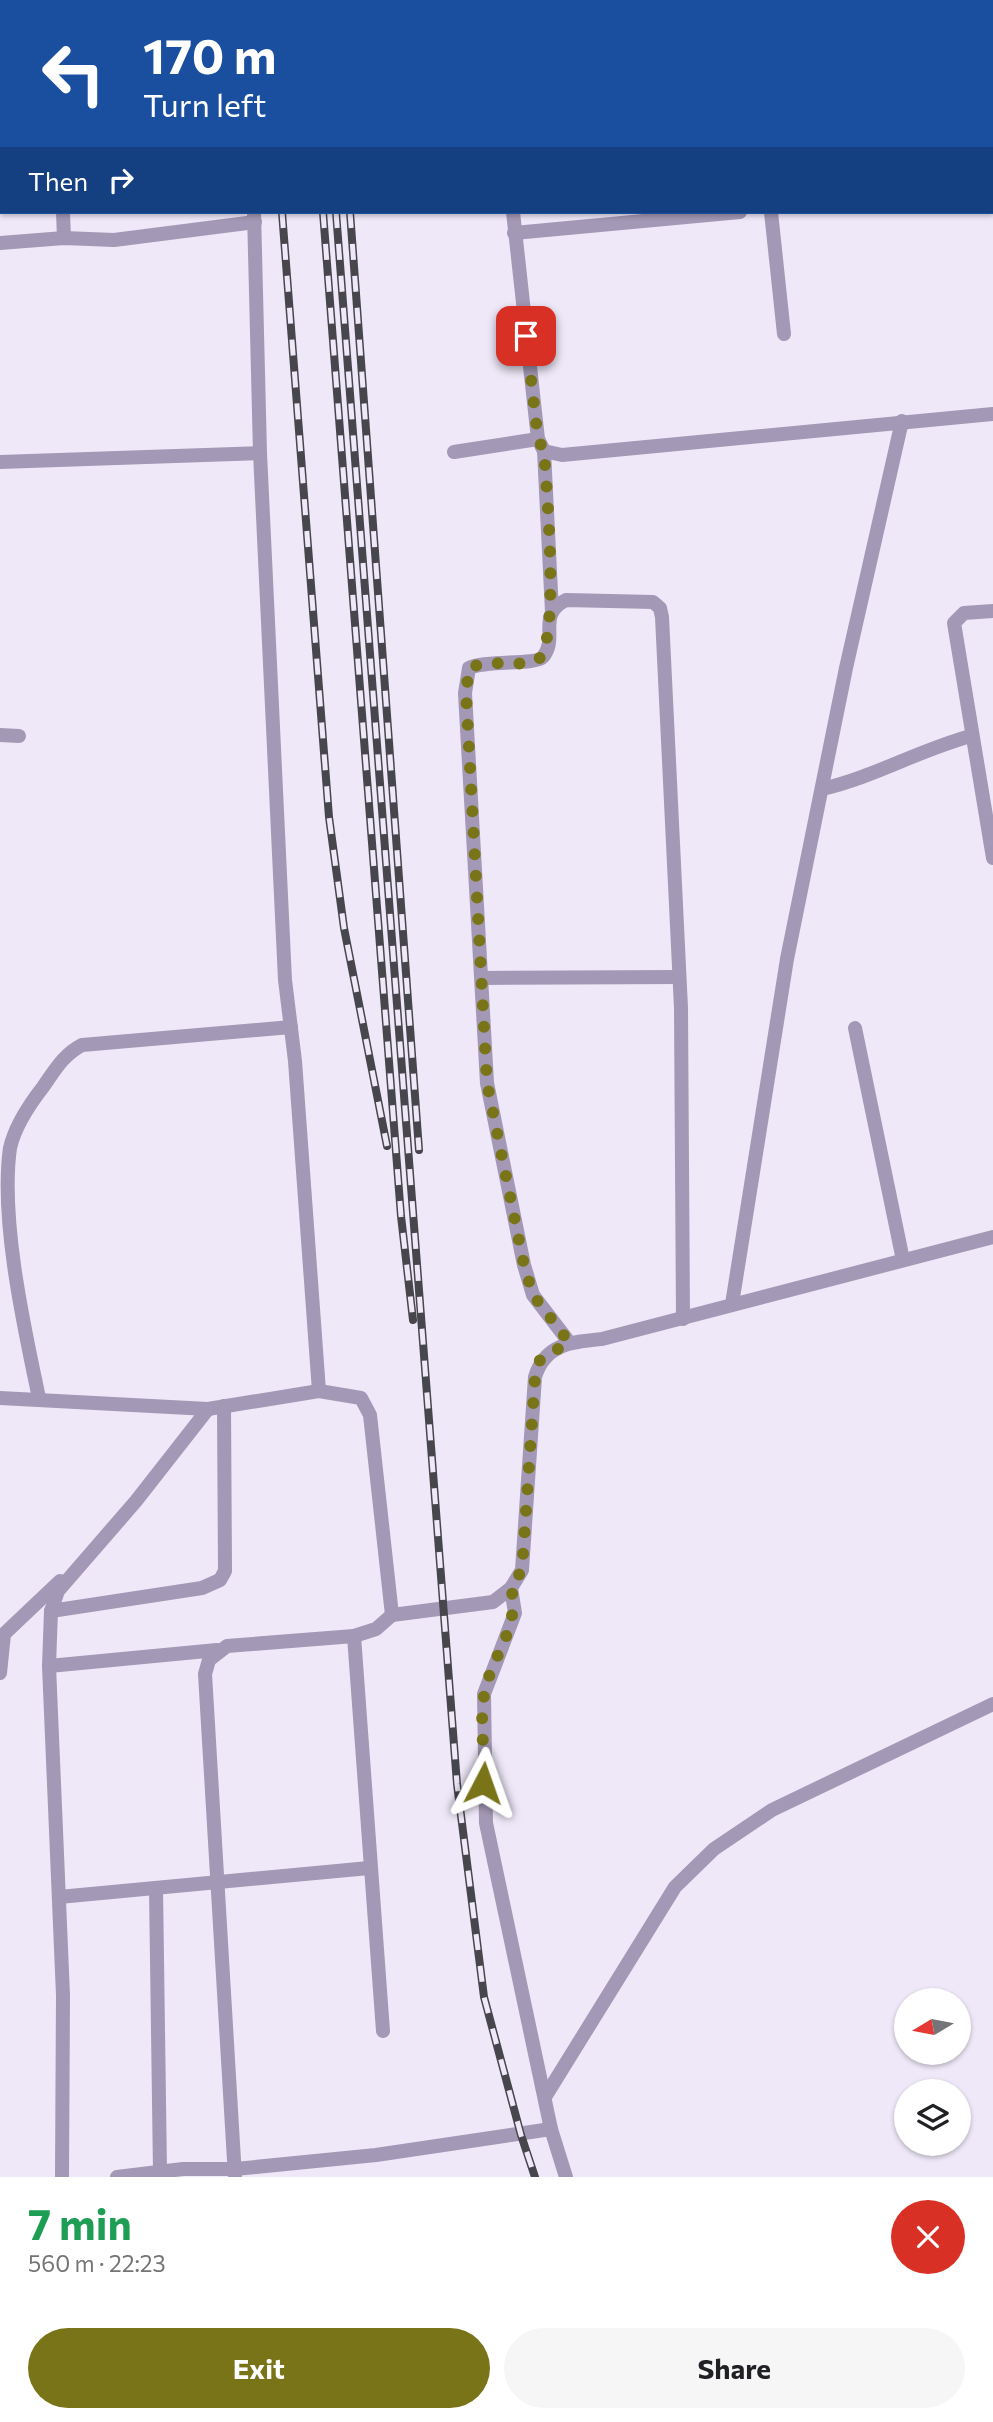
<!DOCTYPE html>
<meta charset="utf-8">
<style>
:root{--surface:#fff;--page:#f6f6f6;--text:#202124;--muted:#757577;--accent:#797417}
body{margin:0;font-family:Commissioner,sans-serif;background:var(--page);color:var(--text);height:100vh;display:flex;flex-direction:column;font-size:26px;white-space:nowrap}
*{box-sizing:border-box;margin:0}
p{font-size:23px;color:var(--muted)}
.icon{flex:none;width:38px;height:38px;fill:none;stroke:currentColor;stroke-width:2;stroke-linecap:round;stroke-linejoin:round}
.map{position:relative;height:2177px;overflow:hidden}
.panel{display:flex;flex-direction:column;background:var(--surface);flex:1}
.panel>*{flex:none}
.hud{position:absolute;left:0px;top:0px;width:994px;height:214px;box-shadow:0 2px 5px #0004;background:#1a4fa0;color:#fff;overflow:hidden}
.needle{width:46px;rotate:260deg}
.fabs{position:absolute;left:894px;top:1988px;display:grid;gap:14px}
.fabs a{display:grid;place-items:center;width:77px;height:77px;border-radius:50%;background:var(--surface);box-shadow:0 2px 5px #0004;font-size:35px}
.pin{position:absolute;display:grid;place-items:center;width:60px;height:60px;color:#fff;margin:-30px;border-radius:14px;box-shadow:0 4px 10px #0006}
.me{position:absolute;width:77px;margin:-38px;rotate:4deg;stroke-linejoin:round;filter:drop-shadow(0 0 5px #0008)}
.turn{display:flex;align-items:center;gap:24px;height:147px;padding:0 28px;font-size:32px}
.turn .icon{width:91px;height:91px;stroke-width:2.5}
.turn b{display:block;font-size:49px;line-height:60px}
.then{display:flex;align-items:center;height:66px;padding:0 28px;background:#0003;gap:14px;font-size:26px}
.round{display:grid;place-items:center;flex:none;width:74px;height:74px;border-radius:37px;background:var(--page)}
.summary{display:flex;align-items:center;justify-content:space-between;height:119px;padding:0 28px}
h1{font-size:42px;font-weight:700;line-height:52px;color:#1e9e55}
.cta{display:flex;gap:14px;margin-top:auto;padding:14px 28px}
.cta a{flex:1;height:80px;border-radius:42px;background:var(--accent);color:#fff;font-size:28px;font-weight:700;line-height:80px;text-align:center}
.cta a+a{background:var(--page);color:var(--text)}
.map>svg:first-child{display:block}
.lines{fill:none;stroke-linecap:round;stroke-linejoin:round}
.minor{stroke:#a398b5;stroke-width:14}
.rail-casing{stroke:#48464d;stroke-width:8}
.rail{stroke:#eee8f8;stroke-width:5;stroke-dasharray:16;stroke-linecap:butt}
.route{stroke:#797417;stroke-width:12;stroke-dasharray:0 21.6}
</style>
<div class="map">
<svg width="993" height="2177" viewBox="0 0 993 2177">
<rect width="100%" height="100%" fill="#eee8f8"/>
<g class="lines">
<!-- minor -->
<g class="minor">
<polyline points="229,0 230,2"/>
<polyline points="498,0 498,2"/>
<polyline points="0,1 4,2"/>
<polyline points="992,181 993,181"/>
<polyline points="63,212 64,238"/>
<polyline points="254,212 260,453 285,980 295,1061 319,1391"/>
<polyline points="513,212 538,439 544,451 562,455 993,414"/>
<polyline points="771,212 784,334"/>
<polyline points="514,233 740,212"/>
<polyline points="0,243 64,238 114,240 255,222"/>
<polyline points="544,451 552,612"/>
<polyline points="454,452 538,439"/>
<polyline points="0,462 260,453"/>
<polyline points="993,611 964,613 954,623 993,858"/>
<polyline points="0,735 19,736"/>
<path d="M822 789C874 777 919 750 971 736"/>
<polyline points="482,978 679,977"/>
<polyline points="855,1028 903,1260"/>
<polyline points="732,1304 787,959 846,668 902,421"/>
<path d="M569 1342 533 1295 524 1265 487 1083 465 693 469 668C487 660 536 665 543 657 559 637 536 615 566 600L653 602 660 608 662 617 681 1008 683 1319"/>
<polyline points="0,1398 208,1409 319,1391 361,1398 370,1415 392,1615"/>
<path d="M39 1398C24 1327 0 1219 10 1148 15 1126 29 1105 43 1087 55 1070 63 1055 82 1045L291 1027"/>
<polyline points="511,1588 515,1613 484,1694 486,1823 551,2129 566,2177"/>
<polyline points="51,1611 202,1588 220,1580 225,1571 224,1406"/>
<polyline points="354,1636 383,2031"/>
<polyline points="0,1638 60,1581"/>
<polyline points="49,1666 217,1650"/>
<polyline points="0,1673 4,1634"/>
<polyline points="156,1888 160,2172"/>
<polyline points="59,1897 369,1868"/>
<polyline points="545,2097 675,1887 714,1849 772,1810 993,1704"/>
<polyline points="62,2177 63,1995 49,1666 51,1611 58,1591 136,1501 208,1409"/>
<polyline points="117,2177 183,2169 235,2169 376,2155 551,2129"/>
<path d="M235 2177 205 1674 209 1660 227 1646 354 1636 376 1629 392 1615 493 1602 511 1588 522 1570 535 1377C545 1344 571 1342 602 1339L993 1237"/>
</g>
<!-- rail casing -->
<g class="rail-casing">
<g id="rail">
<polyline points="265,0 265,2"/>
<polyline points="306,0 306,2"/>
<polyline points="320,0 320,2"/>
<polyline points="333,0 333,2"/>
<polyline points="282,212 329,817 344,928 387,1146"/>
<polyline points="323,212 401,1216 413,1320"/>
<polyline points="336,212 457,1784 484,1997 521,2135 535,2177"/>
<polyline points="350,212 419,1150"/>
</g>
</g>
<!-- rail -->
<use href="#rail" class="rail"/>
</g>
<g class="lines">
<!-- route -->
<path class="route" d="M483 1783C486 1754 479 1724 484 1696 490 1657 521 1629 511 1588L522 1570 535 1377 540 1360 569 1342 533 1295 524 1265 487 1083 466 693 469 668C491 658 524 668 537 660 561 648 546 483 544 451L538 439 526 336"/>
</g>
</svg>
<div class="fabs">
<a><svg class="needle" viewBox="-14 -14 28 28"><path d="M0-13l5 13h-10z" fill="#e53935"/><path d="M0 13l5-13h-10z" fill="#757577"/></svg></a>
<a><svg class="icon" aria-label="layers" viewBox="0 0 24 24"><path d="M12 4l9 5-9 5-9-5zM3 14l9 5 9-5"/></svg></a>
</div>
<div class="pin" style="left:526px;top:336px;background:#d93025"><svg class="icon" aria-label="arrive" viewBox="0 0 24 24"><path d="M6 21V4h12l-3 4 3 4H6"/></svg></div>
<svg class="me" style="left:483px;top:1783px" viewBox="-20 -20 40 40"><path d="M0-17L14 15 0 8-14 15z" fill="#797417" stroke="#fff" stroke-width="4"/></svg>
<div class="hud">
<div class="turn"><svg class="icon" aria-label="left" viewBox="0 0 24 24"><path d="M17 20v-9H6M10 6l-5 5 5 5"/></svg><div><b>170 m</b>Turn left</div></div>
<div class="then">Then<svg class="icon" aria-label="right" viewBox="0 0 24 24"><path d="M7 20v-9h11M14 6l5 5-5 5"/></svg></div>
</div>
</div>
<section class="panel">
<div class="summary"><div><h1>7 min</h1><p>560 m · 22:23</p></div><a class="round" style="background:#d93025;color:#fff"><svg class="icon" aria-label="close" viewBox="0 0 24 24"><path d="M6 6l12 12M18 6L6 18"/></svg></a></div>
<div class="cta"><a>Exit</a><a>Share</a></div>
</section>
